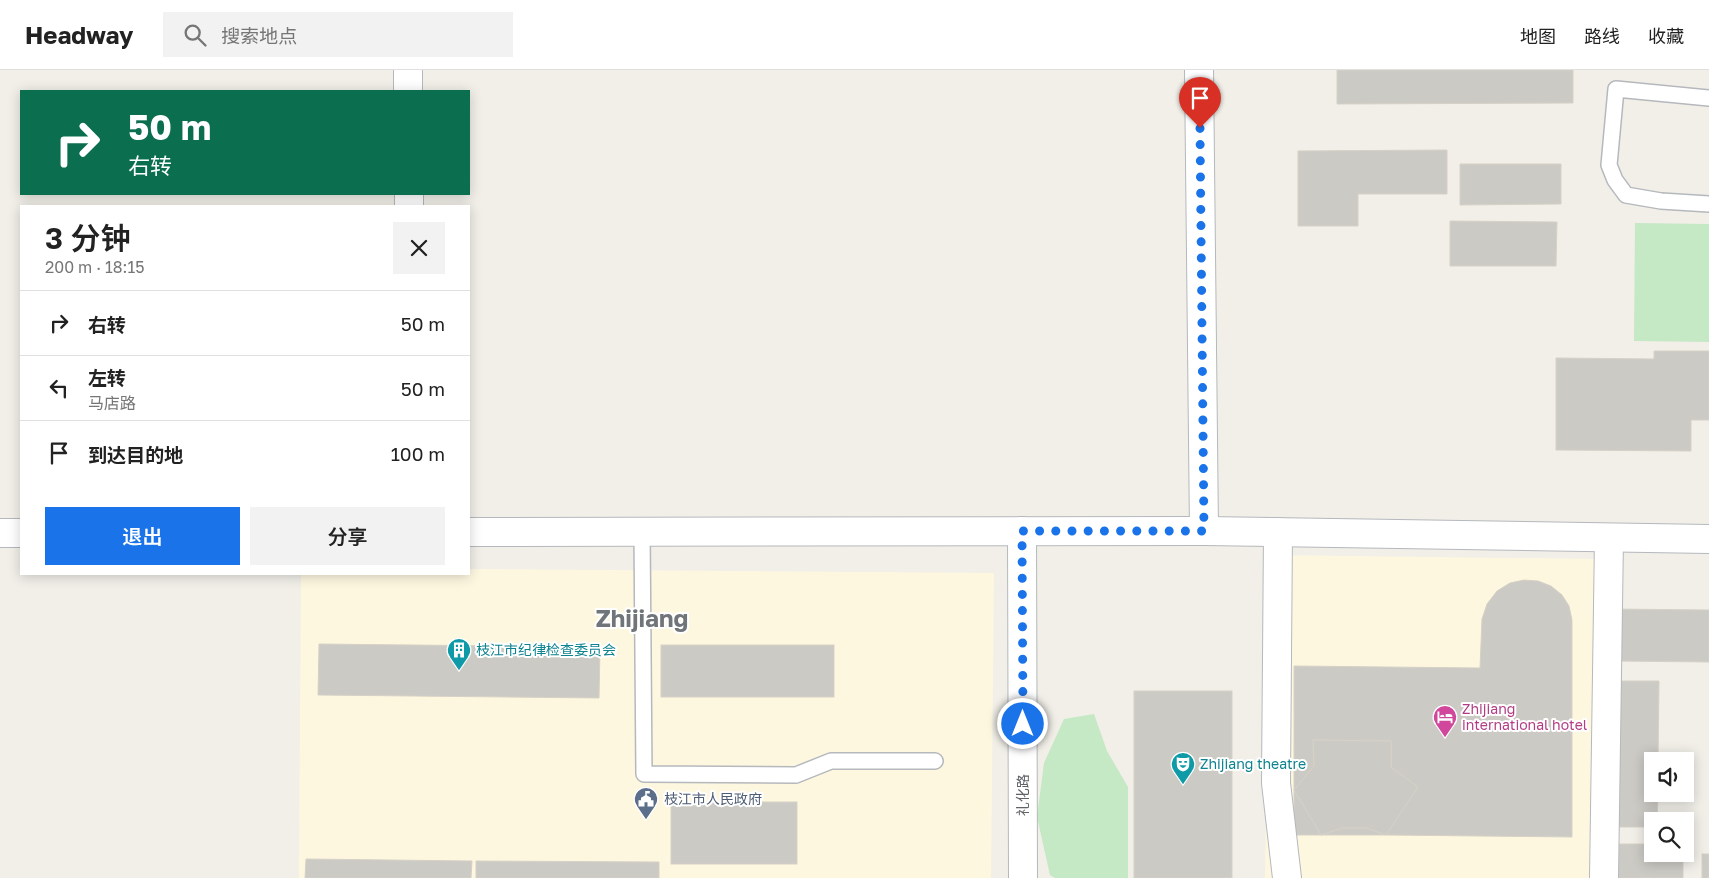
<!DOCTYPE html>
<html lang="zh">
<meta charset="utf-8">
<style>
:root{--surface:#fff;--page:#f2f2f2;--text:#222;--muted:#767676;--line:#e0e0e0;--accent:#1a73e8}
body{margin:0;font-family:"Golos Text","Noto Sans SC",sans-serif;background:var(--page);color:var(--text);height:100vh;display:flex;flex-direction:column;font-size:19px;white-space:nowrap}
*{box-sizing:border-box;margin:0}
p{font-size:16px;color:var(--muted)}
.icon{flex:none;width:28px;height:28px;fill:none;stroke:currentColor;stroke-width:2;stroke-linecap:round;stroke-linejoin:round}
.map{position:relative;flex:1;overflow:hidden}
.sheet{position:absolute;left:20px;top:135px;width:450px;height:370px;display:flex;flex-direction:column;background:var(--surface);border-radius:0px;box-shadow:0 2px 12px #0003}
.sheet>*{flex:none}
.hud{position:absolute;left:20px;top:20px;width:450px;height:105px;border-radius:0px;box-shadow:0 2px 12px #0003;background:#0b6e4f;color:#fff;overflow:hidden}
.fabs{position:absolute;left:1644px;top:682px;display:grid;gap:10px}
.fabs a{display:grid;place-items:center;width:50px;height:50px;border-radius:0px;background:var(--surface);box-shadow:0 2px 12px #0003;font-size:25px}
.pin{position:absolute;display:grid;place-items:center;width:42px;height:42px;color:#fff;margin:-51px -21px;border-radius:50% 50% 50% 0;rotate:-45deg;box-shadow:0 0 5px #0007}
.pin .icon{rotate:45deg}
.me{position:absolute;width:55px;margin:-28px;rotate:0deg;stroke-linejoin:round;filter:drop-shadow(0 0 4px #0008)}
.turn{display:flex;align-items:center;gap:18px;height:105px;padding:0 25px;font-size:22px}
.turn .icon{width:65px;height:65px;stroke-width:2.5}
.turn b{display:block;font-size:35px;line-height:42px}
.round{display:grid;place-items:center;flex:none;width:52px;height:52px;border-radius:0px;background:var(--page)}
.overview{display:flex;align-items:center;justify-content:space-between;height:85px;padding:0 25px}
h1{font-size:30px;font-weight:600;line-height:38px}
.primary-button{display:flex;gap:10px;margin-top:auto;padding:10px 25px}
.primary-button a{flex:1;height:58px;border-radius:0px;background:var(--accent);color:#fff;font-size:20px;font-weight:600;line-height:58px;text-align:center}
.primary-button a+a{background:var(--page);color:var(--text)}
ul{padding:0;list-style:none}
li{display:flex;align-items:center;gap:15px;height:65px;padding:0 25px;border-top:1px solid var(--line)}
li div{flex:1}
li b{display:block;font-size:19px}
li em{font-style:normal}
header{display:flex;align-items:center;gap:30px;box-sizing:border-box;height:70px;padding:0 25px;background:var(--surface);border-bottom:1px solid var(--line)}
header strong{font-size:24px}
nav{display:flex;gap:28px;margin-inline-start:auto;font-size:18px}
.search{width:350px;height:45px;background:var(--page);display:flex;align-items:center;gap:12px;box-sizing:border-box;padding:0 18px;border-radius:0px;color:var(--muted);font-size:19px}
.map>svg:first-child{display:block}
.commercial{fill:#fef7e0}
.green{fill:#c5e8c5}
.building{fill:#cccac5;stroke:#d6d1c6}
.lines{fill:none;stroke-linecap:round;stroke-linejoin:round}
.service-casing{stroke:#b5b8bc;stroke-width:18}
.minor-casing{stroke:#b5b8bc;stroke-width:30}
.tertiary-casing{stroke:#b5b8bc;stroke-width:30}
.service{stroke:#fff;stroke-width:15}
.minor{stroke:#fff;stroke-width:28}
.tertiary{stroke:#fff;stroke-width:28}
.route{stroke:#1a73e8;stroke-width:9;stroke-dasharray:0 16.2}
.labels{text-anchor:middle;stroke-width:4;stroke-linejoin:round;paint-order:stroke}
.culture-label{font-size:14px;fill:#0d838f;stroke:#fff;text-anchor:start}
.hotel-label{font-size:14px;fill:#b23c85;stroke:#fff;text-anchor:start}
.street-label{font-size:14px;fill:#5f6368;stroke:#fff}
.service-label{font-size:14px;fill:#4e5e75;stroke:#fff;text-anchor:start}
.town-label{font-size:24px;font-weight:bold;fill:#70757a;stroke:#fff}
</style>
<header>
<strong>Headway</strong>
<div class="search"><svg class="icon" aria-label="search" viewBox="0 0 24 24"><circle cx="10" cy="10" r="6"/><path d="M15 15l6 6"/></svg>搜索地点</div>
<nav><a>地图</a><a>路线</a><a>收藏</a></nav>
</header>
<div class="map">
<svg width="1709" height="808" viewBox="0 0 1709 808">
<rect width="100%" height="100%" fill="#f1efe8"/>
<!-- commercial -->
<g class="commercial">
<polygon points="1270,485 1596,489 1592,808 1265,808"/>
<polygon points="469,499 994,503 991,808 299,808 301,504 469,504"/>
</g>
<!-- green -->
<g class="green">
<polygon points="1635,153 1709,154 1709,272 1634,271"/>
<polygon points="1094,644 1107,681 1128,717 1128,808 1055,808 1050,805 1037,747 1044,693 1064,649"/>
</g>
<!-- building -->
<g class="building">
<polygon points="1337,0 1573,0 1573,33 1337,34"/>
<polygon points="1447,80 1447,124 1358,124 1358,156 1298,156 1298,81"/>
<polygon points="1460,94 1561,94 1561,134 1460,135"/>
<polygon points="1450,151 1557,152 1556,196 1450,196"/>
<polygon points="1654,281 1709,281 1709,350 1691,350 1691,381 1556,380 1556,288 1654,289"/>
<polygon points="1524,510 1538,511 1551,516 1562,525 1569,536 1572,550 1572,767 1386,765 1418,717 1391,697 1391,671 1313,670 1314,696 1294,720 1294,596 1480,598 1482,549 1487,534 1497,521 1510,513"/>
<polygon points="1615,539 1709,540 1709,592 1615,591"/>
<polygon points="319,574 600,577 599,628 318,625"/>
<rect x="661" y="575" width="173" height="52"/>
<polygon points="1615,611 1659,611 1658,691 1652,691 1652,724 1658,724 1657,751 1652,751 1652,757 1612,757"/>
<rect x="1134" y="621" width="98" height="187"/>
<polygon points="1313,670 1391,671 1391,697 1418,717 1386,765 1366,758 1343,758 1321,765 1294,720 1314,696"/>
<polygon points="1294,720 1321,765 1294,765"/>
<rect x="671" y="732" width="126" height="62"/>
<polygon points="1343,758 1366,758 1386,765 1321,765"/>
<polygon points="1619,774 1652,774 1652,784 1683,784 1683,808 1618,808"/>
<rect x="1702" y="784" width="7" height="24"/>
<polygon points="306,789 472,791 471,808 305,808"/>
<polygon points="476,791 659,792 659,808 476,808"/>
</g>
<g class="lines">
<!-- service casing -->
<g class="service-casing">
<g id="service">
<polyline points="1709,28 1616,19 1609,95 1615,110 1626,125 1661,131 1709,134"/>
<polyline points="642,462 644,704 796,705 831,691 935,691"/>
</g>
</g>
<!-- minor casing -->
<g class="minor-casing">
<g id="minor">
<polyline points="408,0 408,21"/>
<polyline points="409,124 409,136"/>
<polyline points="1278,462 1276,713 1287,808"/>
<polyline points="1604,808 1609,468"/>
</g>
</g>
<!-- tertiary casing -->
<g class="tertiary-casing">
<g id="tertiary">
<polyline points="1199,0 1204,461"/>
<polyline points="1022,461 1023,808"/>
<polyline points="469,462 1204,461 1709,469"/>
<polyline points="0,463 21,463"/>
</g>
</g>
<!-- service -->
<use href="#service" class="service"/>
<!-- minor -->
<use href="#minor" class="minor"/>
<!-- tertiary -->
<use href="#tertiary" class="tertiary"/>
</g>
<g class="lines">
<!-- route -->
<polyline class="route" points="1023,654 1022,461 1204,461 1200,58"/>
</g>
<!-- icons -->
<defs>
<g id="building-pin" transform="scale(1.25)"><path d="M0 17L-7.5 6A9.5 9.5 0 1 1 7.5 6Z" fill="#0f9aa8" stroke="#fff"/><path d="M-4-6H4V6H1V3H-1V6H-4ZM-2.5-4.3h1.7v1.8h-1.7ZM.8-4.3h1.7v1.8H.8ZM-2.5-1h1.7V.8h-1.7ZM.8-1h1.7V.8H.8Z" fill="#fff"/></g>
<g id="hotel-pin" transform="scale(1.25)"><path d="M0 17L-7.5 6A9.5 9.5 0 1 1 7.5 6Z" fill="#d1479c" stroke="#fff"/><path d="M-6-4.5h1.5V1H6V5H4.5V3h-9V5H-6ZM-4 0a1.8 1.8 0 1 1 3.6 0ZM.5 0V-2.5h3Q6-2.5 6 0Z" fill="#fff"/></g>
<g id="theatre-pin" transform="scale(1.25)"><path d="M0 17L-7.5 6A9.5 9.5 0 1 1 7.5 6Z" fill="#0f9aa8" stroke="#fff"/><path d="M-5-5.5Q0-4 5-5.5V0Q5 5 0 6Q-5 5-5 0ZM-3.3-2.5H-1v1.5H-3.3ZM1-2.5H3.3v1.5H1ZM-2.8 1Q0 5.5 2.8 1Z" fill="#fff"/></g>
<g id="civic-pin" transform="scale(1.25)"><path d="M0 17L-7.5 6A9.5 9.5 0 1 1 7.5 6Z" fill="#5c6f8a" stroke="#fff"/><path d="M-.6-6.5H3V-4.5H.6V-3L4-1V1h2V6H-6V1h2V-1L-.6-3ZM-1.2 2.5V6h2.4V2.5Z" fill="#fff"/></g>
</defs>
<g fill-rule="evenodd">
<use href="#building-pin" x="459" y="580"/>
<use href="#hotel-pin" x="1445" y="647"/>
<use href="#theatre-pin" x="1183" y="694"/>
<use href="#civic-pin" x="646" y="729"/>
</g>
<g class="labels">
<!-- culture labels -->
<g class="culture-label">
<text x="476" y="585">枝江市纪律检查委员会</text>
<text x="1200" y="699">Zhijiang theatre</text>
</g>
<!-- hotel labels -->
<g class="hotel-label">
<text x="1462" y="644">Zhijiang<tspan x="1462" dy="16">international hotel</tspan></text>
</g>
<!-- street labels -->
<g class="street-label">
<text transform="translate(1023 725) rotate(-90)" y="5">礼化路</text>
</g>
<!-- service labels -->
<g class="service-label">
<text x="664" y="734">枝江市人民政府</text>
</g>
<!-- town labels -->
<g class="town-label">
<text x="642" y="557">Zhijiang</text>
</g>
</g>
</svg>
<div class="fabs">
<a><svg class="icon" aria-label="sound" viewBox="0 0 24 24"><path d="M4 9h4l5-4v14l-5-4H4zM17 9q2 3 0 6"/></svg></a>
<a><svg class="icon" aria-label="search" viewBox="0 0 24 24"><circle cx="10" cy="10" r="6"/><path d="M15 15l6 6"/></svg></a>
</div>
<div class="pin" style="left:1200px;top:58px;background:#d93025"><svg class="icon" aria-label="arrive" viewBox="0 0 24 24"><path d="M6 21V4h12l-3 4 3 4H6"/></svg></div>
<svg class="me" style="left:1023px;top:654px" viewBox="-20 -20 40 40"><circle r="17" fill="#1a73e8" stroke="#fff" stroke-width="3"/><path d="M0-11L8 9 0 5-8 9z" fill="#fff"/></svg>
<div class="hud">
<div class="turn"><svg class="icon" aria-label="right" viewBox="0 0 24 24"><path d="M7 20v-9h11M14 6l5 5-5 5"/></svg><div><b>50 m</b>右转</div></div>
</div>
<section class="sheet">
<div class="overview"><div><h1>3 分钟</h1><p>200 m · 18:15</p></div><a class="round"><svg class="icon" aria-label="close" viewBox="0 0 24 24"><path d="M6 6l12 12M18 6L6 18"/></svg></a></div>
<ul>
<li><svg class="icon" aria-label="right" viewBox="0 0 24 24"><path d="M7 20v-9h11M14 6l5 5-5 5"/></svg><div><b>右转</b></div><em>50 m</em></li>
<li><svg class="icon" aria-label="left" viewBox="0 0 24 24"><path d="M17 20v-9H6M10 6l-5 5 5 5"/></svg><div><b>左转</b><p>马店路</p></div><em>50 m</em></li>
<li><svg class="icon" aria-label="arrive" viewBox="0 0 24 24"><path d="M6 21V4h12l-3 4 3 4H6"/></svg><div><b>到达目的地</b></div><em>100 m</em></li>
</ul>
<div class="primary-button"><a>退出</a><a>分享</a></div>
</section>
</div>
